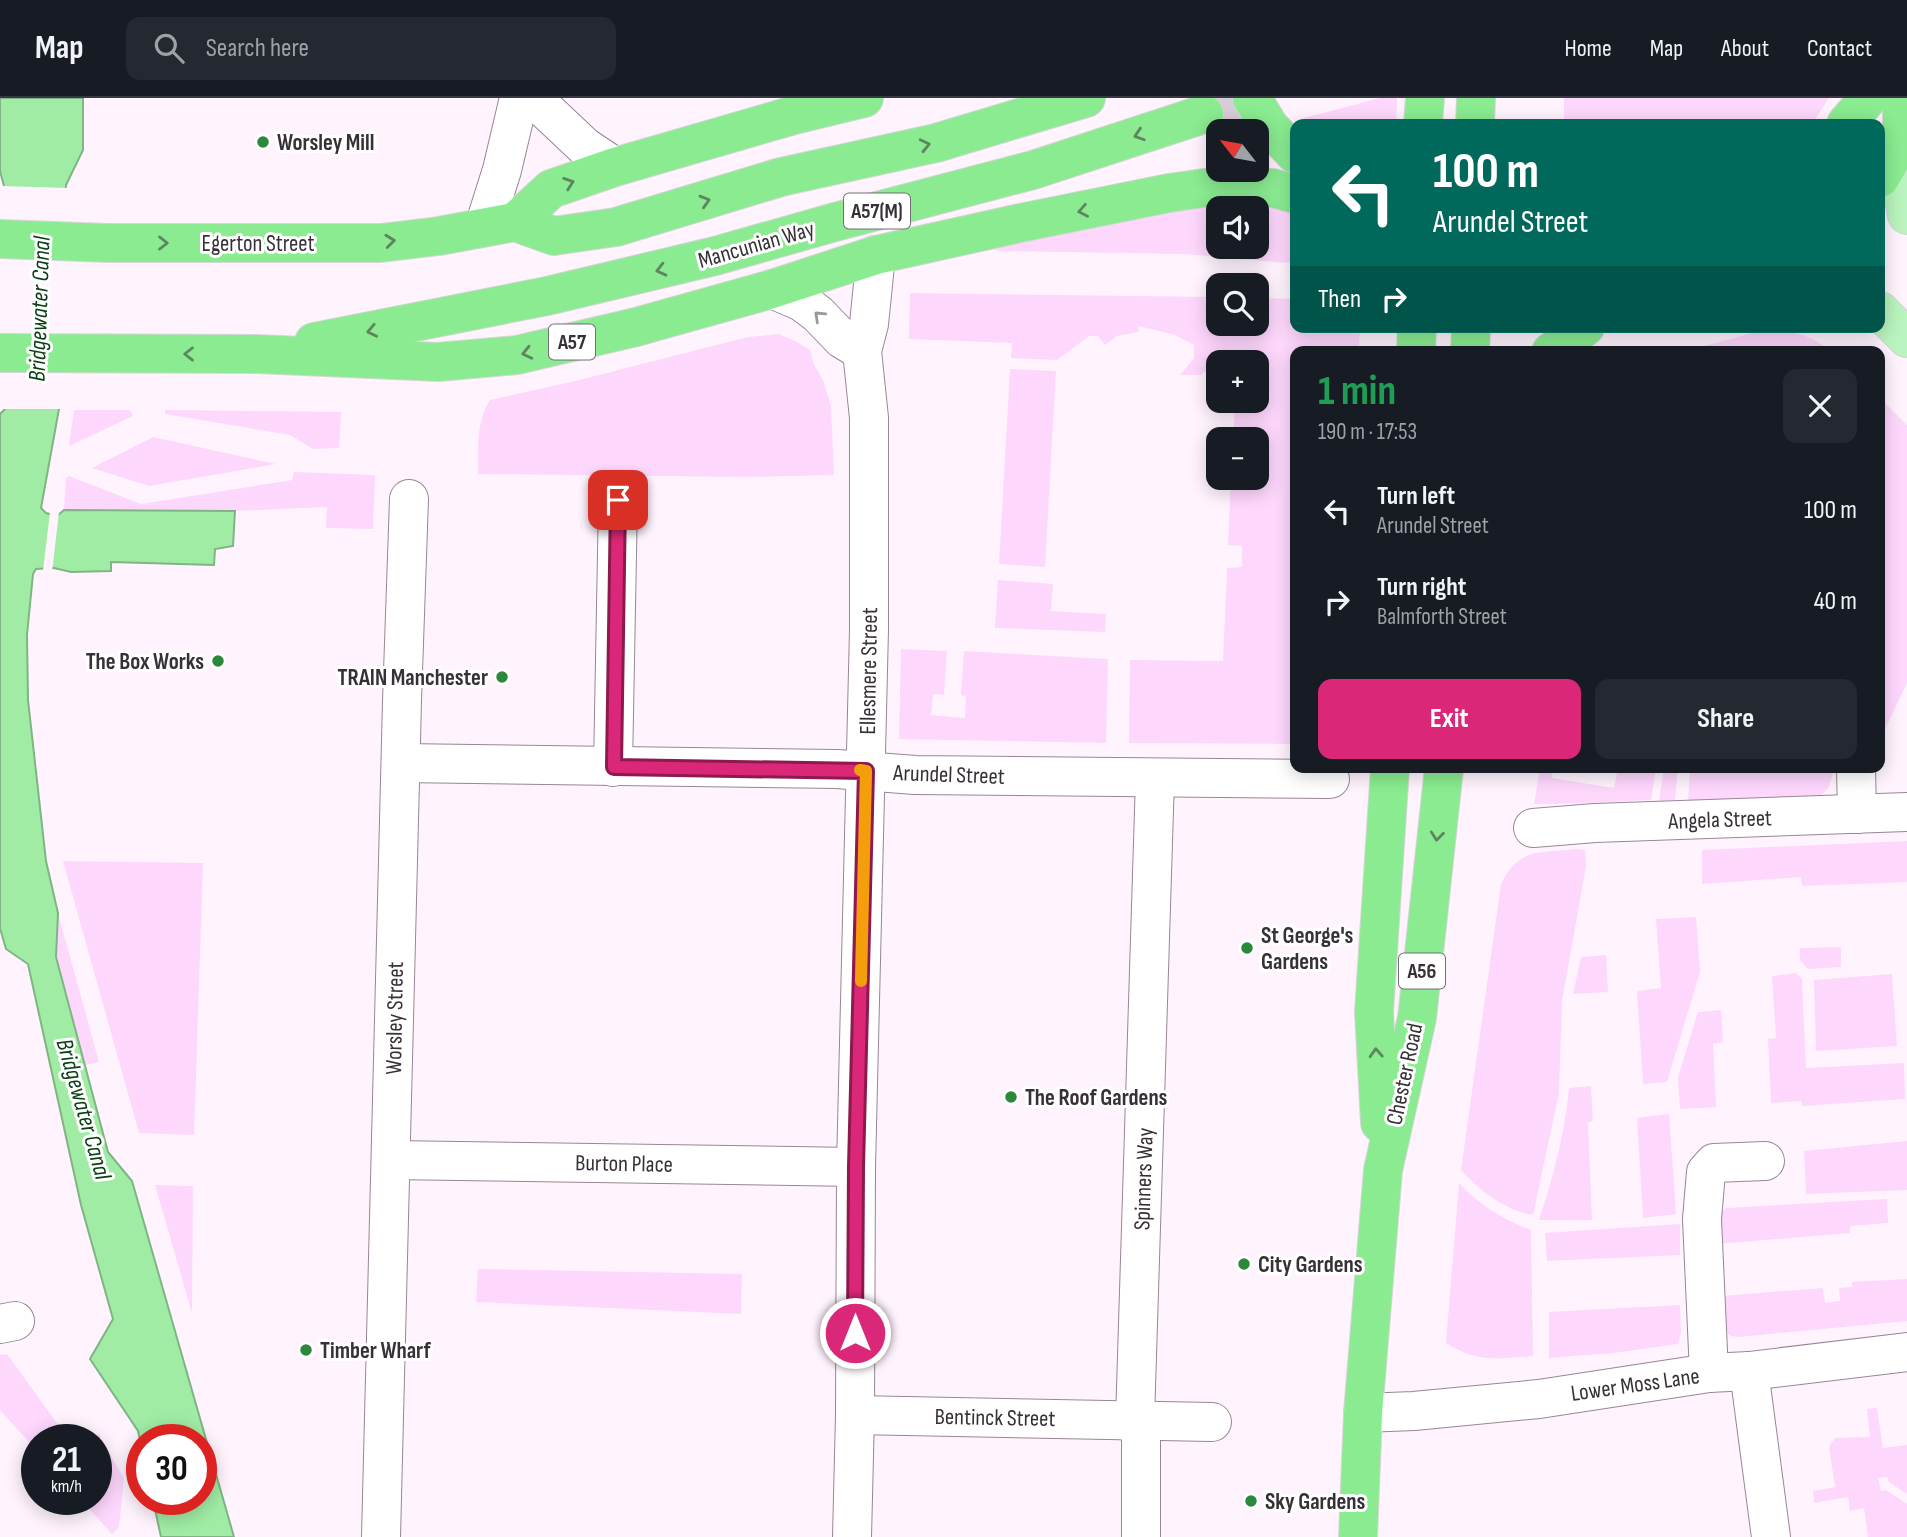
<!DOCTYPE html>
<meta charset="utf-8">
<style>
:root{--surface:#171b24;--page:#242831;--text:#f1f3f6;--muted:#9ea1a6;--line:#363941;--accent:#db2777}
body{margin:0;font-family:"Sofia Sans Condensed",sans-serif;background:var(--page);color:var(--text);height:100vh;display:flex;flex-direction:column;font-size:26px;white-space:nowrap}
*{box-sizing:border-box;margin:0}
p{font-size:23px;color:var(--muted)}
.icon{flex:none;width:38px;height:38px;fill:none;stroke:currentColor;stroke-width:2;stroke-linecap:round;stroke-linejoin:round}
.map{position:relative;flex:1;overflow:hidden}
.sheet{position:absolute;left:1290px;top:248px;width:595px;height:427px;display:flex;flex-direction:column;background:var(--surface);border-radius:14px;box-shadow:0 4px 18px #0003}
.sheet>*{flex:none}
.top-card{position:absolute;left:1290px;top:21px;width:595px;height:214px;border-radius:14px;box-shadow:0 4px 18px #0003;background:#00695c;color:#fff;overflow:hidden}
.needle{width:46px;rotate:301deg}
.fabs{position:absolute;left:1206px;top:21px;display:grid;gap:14px}
.fabs a{display:grid;place-items:center;width:63px;height:63px;border-radius:14px;background:var(--surface);box-shadow:0 4px 18px #0003;font-size:35px}
.speed{position:absolute;left:21px;top:1326px;display:flex;gap:14px;font-size:35px;font-weight:700;text-align:center}
.speed>*{display:grid;place-content:center;width:91px;height:91px;border-radius:50%;background:var(--surface);box-shadow:0 4px 18px #0003;line-height:1}
.speed small{font-size:18px;font-weight:400}
.speed .limit{border:10px solid #d22;background:#fff;color:#111}
.pin{position:absolute;display:grid;place-items:center;width:60px;height:60px;color:#fff;margin:-30px;border-radius:14px;box-shadow:0 4px 10px #0006}
.me{position:absolute;width:77px;margin:-38px;rotate:0deg;stroke-linejoin:round;filter:drop-shadow(0 0 5px #0008)}
.turn{display:flex;align-items:center;gap:24px;height:147px;padding:0 28px;font-size:32px}
.turn .icon{width:91px;height:91px;stroke-width:2.5}
.turn b{display:block;font-size:49px;line-height:60px}
.then{display:flex;align-items:center;height:66px;padding:0 28px;background:#0003;gap:14px;font-size:26px}
.round{display:grid;place-items:center;flex:none;width:74px;height:74px;border-radius:14px;background:var(--page)}
.summary{display:flex;align-items:center;justify-content:space-between;height:119px;padding:0 28px}
h1{font-size:42px;font-weight:700;line-height:52px;color:#1e9e55}
.action{display:flex;gap:14px;margin-top:auto;padding:14px 28px}
.action a{flex:1;height:80px;border-radius:14px;background:var(--accent);color:#fff;font-size:28px;font-weight:700;line-height:80px;text-align:center}
.action a+a{background:var(--page);color:var(--text)}
ul{padding:0;list-style:none}
li{display:flex;align-items:center;gap:21px;height:91px;padding:0 28px}
li div{flex:1}
li b{display:block;font-size:26px}
li em{font-style:normal}
header{display:flex;align-items:center;gap:42px;box-sizing:border-box;height:98px;padding:0 35px;background:var(--surface);border-bottom:2px solid var(--line)}
header strong{font-size:33px}
nav{display:flex;gap:38px;margin-inline-start:auto;font-size:24px}
.search{width:490px;height:63px;background:var(--page);display:flex;align-items:center;gap:18px;box-sizing:border-box;padding:0 24px;border-radius:14px;color:var(--muted);font-size:26px}
.map>svg:first-child{display:block}
.green{fill:#fed7fd;fill-rule:evenodd}
.water{fill:#a0eca5;stroke:#80b484;stroke-width:2}
.pier{fill:#fff4fe}
.lines{fill:none;stroke-linecap:round;stroke-linejoin:round}
.highway-tunnel{stroke:#d7cdd6;stroke-width:38;stroke-dasharray:38 19;stroke-linecap:butt}
.minor-casing{stroke:#978696;stroke-width:40}
.major-casing{stroke:#d7d6d7;stroke-width:40}
.highway-casing{stroke:#d7d6d7;stroke-width:40}
.minor{stroke:#fff;stroke-width:38}
.major{stroke:#b9f3bd;stroke-width:38}
.highway{stroke:#8aeb91;stroke-width:38}
.oneway{stroke:#5c8560}
.oneway2{stroke:#9b989b}
.route-casing{stroke:#8e194d;stroke-width:18}
.route{stroke:#db2777;stroke-width:12}
.slow{stroke:#f59e0b;stroke-width:12}
.poi-dot{fill:#2c883a;stroke:#fff;stroke-width:2.5}
.labels{text-anchor:middle;stroke-width:6;stroke-linejoin:round;paint-order:stroke}
.shield{fill:#fff;stroke:#736f73;stroke-width:2}
.shield-label{font-size:21px;font-weight:bold;fill:#373137}
.poi-label{font-size:23px;font-weight:bold;fill:#373137;stroke:#fff;text-anchor:start}
.street-label{font-size:23px;fill:#373137;stroke:#fff}
.water-label{font-size:24px;font-style:italic;fill:#0a4014;stroke:#fff}
</style>
<header>
<strong>Map</strong>
<div class="search"><svg class="icon" aria-label="search" viewBox="0 0 24 24"><circle cx="10" cy="10" r="6"/><path d="M15 15l6 6"/></svg>Search here</div>
<nav><a>Home</a><a>Map</a><a>About</a><a>Contact</a></nav>
</header>
<div class="map">
<svg width="1907" height="1439" viewBox="0 0 1907 1439">
<rect width="100%" height="100%" fill="#fff4fe"/>
<!-- green -->
<g class="green">
<polygon points="1380,0 1397,0 1396,26 1306,26 1304,20"/>
<polygon points="1564,0 1829,0 1812,26 1564,26"/>
<path d="M1186 104 1295 108V163L1286 165 1185 156 1000 153 971 145ZM1218 110H1256V149H1218Z"/>
<polygon points="910,195 1218,199 1218,226 1256,226 1257,200 1295,201 1295,229 1360,229 1359,254 1295,254 1295,646 1129,645 1130,562 1223,563 1227,470 1242,469 1242,448 1228,447 1231,380 1256,380 1256,341 1233,341 1235,303 1256,303 1256,264 1218,264 1218,268 1213,268 1201,277 1180,277 1194,260 1194,247 1175,237 1139,228 1138,234 1117,238 1105,247 1098,238 1089,238 1057,262 1011,260 1012,245 909,241"/>
<path d="M1767 231C1791 233 1813 237 1831 254H1682Z"/>
<path d="M779 236 797 244 810 252 814 267 823 282 831 308 834 377 747 379 478 376C478 351 476 323 490 302L579 282 748 239Z"/>
<polygon points="1010,271 1056,273 1045,469 999,466"/>
<polygon points="1880,300 1907,327 1907,585 1885,631 1880,625"/>
<polygon points="74,312 130,312 133,318 69,348"/>
<polygon points="165,312 341,314 339,350 313,351 290,337 165,316"/>
<polygon points="153,339 276,366 149,388 92,370"/>
<polygon points="294,374 375,377 373,431 326,430 327,409 235,413 64,412 66,380 69,378 141,406 292,382"/>
<polygon points="998,482 1053,486 1051,513 1106,516 1105,534 995,530"/>
<polygon points="901,551 947,553 944,597 933,596 931,617 965,620 966,598 961,597 964,553 1108,561 1106,645 899,641"/>
<polygon points="1540,670 1553,670 1552,680 1614,690 1618,670 1656,670 1651,702 1557,706 1534,706"/>
<polygon points="1664,670 1678,670 1675,702 1659,703"/>
<polygon points="1690,670 1834,670 1829,689 1821,698 1688,703"/>
<polygon points="1907,743 1907,784 1802,788 1801,779 1702,786 1702,752"/>
<path d="M1577 751 1585 752 1586 768 1562 903 1559 995 1533 1117C1504 1112 1480 1093 1461 1072L1501 786C1518 749 1542 755 1577 751Z"/>
<polygon points="63,763 203,765 194,1037 139,1035"/>
<polygon points="58,815 99,964 83,968 56,859"/>
<polygon points="1696,819 1700,874 1667,984 1643,986 1637,893 1661,890 1656,821"/>
<polygon points="1841,849 1841,869 1808,871 1800,862 1800,850"/>
<polygon points="1606,857 1608,894 1573,896 1581,859"/>
<polygon points="1796,875 1802,881 1806,970 1904,965 1905,1001 1802,1008 1801,1003 1771,1005 1768,941 1776,940 1772,878"/>
<polygon points="1892,876 1897,948 1816,953 1814,882"/>
<polygon points="1721,912 1723,944 1713,946 1716,1009 1680,1011 1678,979 1698,914"/>
<path d="M1591 988 1593 1023 1588 1024 1592 1122H1539C1553 1080 1565 1035 1569 990Z"/>
<polygon points="1669,1016 1676,1116 1643,1120 1637,1020"/>
<polygon points="1907,1043 1907,1092 1806,1096 1804,1053"/>
<path d="M1459 1085C1478 1106 1504 1122 1531 1132L1533 1258C1497 1261 1478 1265 1446 1245Z"/>
<polygon points="155,1087 193,1088 192,1215"/>
<polygon points="1887,1101 1888,1125 1850,1128 1850,1135 1718,1146 1717,1120 1726,1110"/>
<polygon points="1680,1126 1680,1157 1547,1163 1545,1135"/>
<polygon points="478,1171 742,1176 741,1216 476,1204"/>
<polygon points="1907,1181 1907,1223 1738,1239 1731,1238 1724,1232 1721,1198 1823,1190 1825,1205 1840,1203 1839,1190 1852,1189 1852,1184"/>
<polygon points="1680,1207 1681,1235 1678,1246 1613,1255 1549,1260 1549,1214"/>
<polygon points="7,1256 64,1335 70,1332 75,1342 37,1342 37,1353 0,1312 0,1257"/>
<polygon points="1877,1310 1883,1350 1907,1347 1907,1396 1889,1384 1887,1379 1878,1380 1881,1393 1886,1392 1907,1406 1907,1439 1868,1439 1864,1410 1850,1413 1848,1399 1814,1405 1813,1393 1835,1389 1829,1349 1835,1340 1870,1339 1867,1311"/>
<polygon points="99,1336 124,1381 119,1429 112,1436 81,1402 96,1402 96,1342 85,1342"/>
</g>
<!-- water -->
<polygon class="water" points="0,0 83,0 83,52 66,87 59,311 41,410 46,415 57,418 64,412 235,413 233,448 215,451 214,467 111,464 111,473 71,474 54,470 36,471 33,476 27,537 28,602 46,763 58,815 56,859 108,1054 132,1083 234,1439 161,1439 153,1402 201,1402 201,1342 142,1342 142,1351 138,1333 90,1261 113,1221 81,1107 28,866 6,851 0,830 0,316 5,311 4,88 0,73"/>
<!-- pier -->
<g class="pier">
<polygon points="1,88 69,90 62,311 0,311"/>
<polygon points="50,414 59,414 52,474 43,473"/>
</g>
<g class="lines">
<!-- highway-tunnel -->
<polyline class="highway-tunnel" points="1204,16 1253,0"/>
<!-- minor casing -->
<g class="minor-casing">
<g id="minor">
<polyline points="533,0 585,49 615,69"/>
<polyline points="484,129 502,72 519,0"/>
<polyline points="772,191 802,204 818,216 842,241 862,253"/>
<polyline points="401,665 837,671 915,677 1330,681"/>
<polyline points="613,669 618,402"/>
<polyline points="1856,670 1857,716"/>
<polyline points="1533,730 1595,725 1907,714"/>
<polyline points="391,1062 856,1069"/>
<polyline points="0,1226 15,1223"/>
<polyline points="1749,1273 1771,1439"/>
<polyline points="1709,1275 1702,1121 1706,1074 1714,1065 1765,1063"/>
<polyline points="1363,1315 1414,1313 1539,1301 1709,1275 1749,1273 1907,1254"/>
<polyline points="855,1317 1212,1324"/>
<polyline points="381,1439 402,603 409,401"/>
<polyline points="852,1439 855,1317 856,1069 869,531 869,320 862,253 869,226 876,157"/>
<polyline points="1141,1439 1141,1340 1135,1322 1155,680"/>
</g>
</g>
<!-- major casing -->
<g class="major-casing">
<g id="major">
<polyline points="1902,42 1902,88 1907,117"/>
<polyline points="1880,213 1907,240"/>
</g>
</g>
<!-- highway casing -->
<g class="highway-casing">
<g id="highway">
<polyline points="1252,0 1269,28 1295,56"/>
<polyline points="1423,26 1425,0"/>
<polyline points="1475,26 1476,0"/>
<polyline points="1846,26 1868,0"/>
<polyline points="1880,80 1902,42 1902,0"/>
<polyline points="515,124 551,91 615,69 794,17 864,0"/>
<polyline points="0,141 108,145 381,145 439,138 515,124 554,138 616,129 781,79 936,45 1086,0"/>
<polyline points="314,244 547,198 715,158 835,124 1033,72 1204,16"/>
<polyline points="1416,254 1417,229"/>
<polyline points="1470,254 1471,229"/>
<polyline points="1551,254 1585,229"/>
<polyline points="0,255 257,256 438,264 517,257 636,229 772,191 876,157 1020,125 1169,95 1204,90 1238,88 1273,90 1295,96"/>
<polyline points="1380,1025 1374,914 1390,670"/>
<polyline points="1358,1439 1363,1315 1383,1072 1417,920 1444,670"/>
</g>
</g>
<!-- minor -->
<use href="#minor" class="minor"/>
<!-- major -->
<use href="#major" class="major"/>
<!-- highway -->
<use href="#highway" class="highway"/>
</g>
<!-- one-way arrows -->
<defs><path id="oneway-chevron" d="M-2-3.5L2.5 0L-2 3.5" fill="none" stroke-width="1.6" stroke-linecap="round" stroke-linejoin="round" transform="scale(1.75)"/></defs>
<g class="oneway">
<use href="#oneway-chevron" transform="translate(1139 37) rotate(162)"/>
<use href="#oneway-chevron" transform="translate(925 47) rotate(-13)"/>
<use href="#oneway-chevron" transform="translate(569 85) rotate(-19)"/>
<use href="#oneway-chevron" transform="translate(705 103) rotate(-17)"/>
<use href="#oneway-chevron" transform="translate(1083 113) rotate(169)"/>
<use href="#oneway-chevron" transform="translate(390 143) rotate(-6)"/>
<use href="#oneway-chevron" transform="translate(163 145)"/>
<use href="#oneway-chevron" transform="translate(661 172) rotate(166)"/>
<use href="#oneway-chevron" transform="translate(372 233) rotate(168)"/>
<use href="#oneway-chevron" transform="translate(527 255) rotate(167)"/>
<use href="#oneway-chevron" transform="translate(189 256) rotate(-180)"/>
<use href="#oneway-chevron" transform="translate(1437 738) rotate(96)"/>
<use href="#oneway-chevron" transform="translate(1376 955) rotate(-93)"/>
</g>
<use class="oneway2" href="#oneway-chevron" transform="translate(819 218) rotate(-137)"/>
<g class="lines">
<!-- route casing -->
<g class="route-casing">
<polyline id="route" points="618,402 614,669 866,673 856,1069 855,1235"/>
</g>
<!-- route -->
<use href="#route" class="route"/>
<!-- slow -->
<polyline class="slow" points="860,672 866,673 861,883"/>
</g>
<!-- markers -->
<g class="poi-dot">
<circle cx="263" cy="44" r="7"/>
<circle cx="218" cy="563" r="7"/>
<circle cx="502" cy="579" r="7"/>
<circle cx="1247" cy="850" r="7"/>
<circle cx="1011" cy="999" r="7"/>
<circle cx="1244" cy="1166" r="7"/>
<circle cx="306" cy="1252" r="7"/>
<circle cx="1251" cy="1403" r="7"/>
</g>
<g class="labels">
<!-- shield labels -->
<g class="shield">
<rect x="844" y="95.5" width="66" height="35" rx="5"/>
<rect x="549" y="226.5" width="46" height="35" rx="5"/>
<rect x="1399" y="855.5" width="46" height="35" rx="5"/>
</g>
<g class="shield-label">
<text x="877" y="120">A57(M)</text>
<text x="572" y="251">A57</text>
<text x="1422" y="880">A56</text>
</g>
<!-- poi labels -->
<g class="poi-label">
<text x="277" y="52">Worsley Mill</text>
<text x="204" y="571" text-anchor="end">The Box Works</text>
<text x="488" y="587" text-anchor="end">TRAIN Manchester</text>
<text x="1261" y="845">St George's<tspan x="1261" dy="26">Gardens</tspan></text>
<text x="1025" y="1007">The Roof Gardens</text>
<text x="1258" y="1174">City Gardens</text>
<text x="320" y="1260">Timber Wharf</text>
<text x="1265" y="1411">Sky Gardens</text>
</g>
<!-- street labels -->
<g class="street-label">
<text x="258" y="153">Egerton Street</text>
<text transform="translate(756 146) rotate(-16)" y="8">Mancunian Way</text>
<text transform="translate(868 573) rotate(-89)" y="8">Ellesmere Street</text>
<text transform="translate(949 676) rotate(2)" y="8">Arundel Street</text>
<text transform="translate(1720 721) rotate(-2)" y="8">Angela Street</text>
<text transform="translate(394 920) rotate(-89)" y="8">Worsley Street</text>
<text transform="translate(1404 976) rotate(-78)" y="8">Chester Road</text>
<text transform="translate(624 1065) rotate(1)" y="8">Burton Place</text>
<text transform="translate(1143 1081) rotate(-88)" y="8">Spinners Way</text>
<text transform="translate(1635 1286) rotate(-8)" y="8">Lower Moss Lane</text>
<text transform="translate(995 1319) rotate(1)" y="8">Bentinck Street</text>
</g>
<!-- water labels -->
<g class="water-label">
<text transform="translate(39 211) rotate(-88)" y="8">Bridgewater Canal</text>
<text transform="translate(84 1011) rotate(74)" y="8">Bridgewater Canal</text>
</g>
</g>
</svg>
<div class="fabs">
<a><svg class="needle" viewBox="-14 -14 28 28"><path d="M0-13l5 13h-10z" fill="#e53935"/><path d="M0 13l5-13h-10z" fill="#9ea1a6"/></svg></a>
<a><svg class="icon" aria-label="sound" viewBox="0 0 24 24"><path d="M4 9h4l5-4v14l-5-4H4zM17 9q2 3 0 6"/></svg></a>
<a><svg class="icon" aria-label="search" viewBox="0 0 24 24"><circle cx="10" cy="10" r="6"/><path d="M15 15l6 6"/></svg></a>
<a>+</a>
<a>−</a>
</div>
<div class="speed"><div>21<small>km/h</small></div><div class="limit">30</div></div>
<div class="pin" style="left:618px;top:402px;background:#d93025"><svg class="icon" aria-label="arrive" viewBox="0 0 24 24"><path d="M6 21V4h12l-3 4 3 4H6"/></svg></div>
<svg class="me" style="left:855px;top:1235px" viewBox="-20 -20 40 40"><circle r="17" fill="#db2777" stroke="#fff" stroke-width="3"/><path d="M0-11L8 9 0 5-8 9z" fill="#fff"/></svg>
<div class="top-card">
<div class="turn"><svg class="icon" aria-label="left" viewBox="0 0 24 24"><path d="M17 20v-9H6M10 6l-5 5 5 5"/></svg><div><b>100 m</b>Arundel Street</div></div>
<div class="then">Then<svg class="icon" aria-label="right" viewBox="0 0 24 24"><path d="M7 20v-9h11M14 6l5 5-5 5"/></svg></div>
</div>
<section class="sheet">
<div class="summary"><div><h1>1 min</h1><p>190 m · 17:53</p></div><a class="round"><svg class="icon" aria-label="close" viewBox="0 0 24 24"><path d="M6 6l12 12M18 6L6 18"/></svg></a></div>
<ul>
<li><svg class="icon" aria-label="left" viewBox="0 0 24 24"><path d="M17 20v-9H6M10 6l-5 5 5 5"/></svg><div><b>Turn left</b><p>Arundel Street</p></div><em>100 m</em></li>
<li><svg class="icon" aria-label="right" viewBox="0 0 24 24"><path d="M7 20v-9h11M14 6l5 5-5 5"/></svg><div><b>Turn right</b><p>Balmforth Street</p></div><em>40 m</em></li>
</ul>
<div class="action"><a>Exit</a><a>Share</a></div>
</section>
</div>
